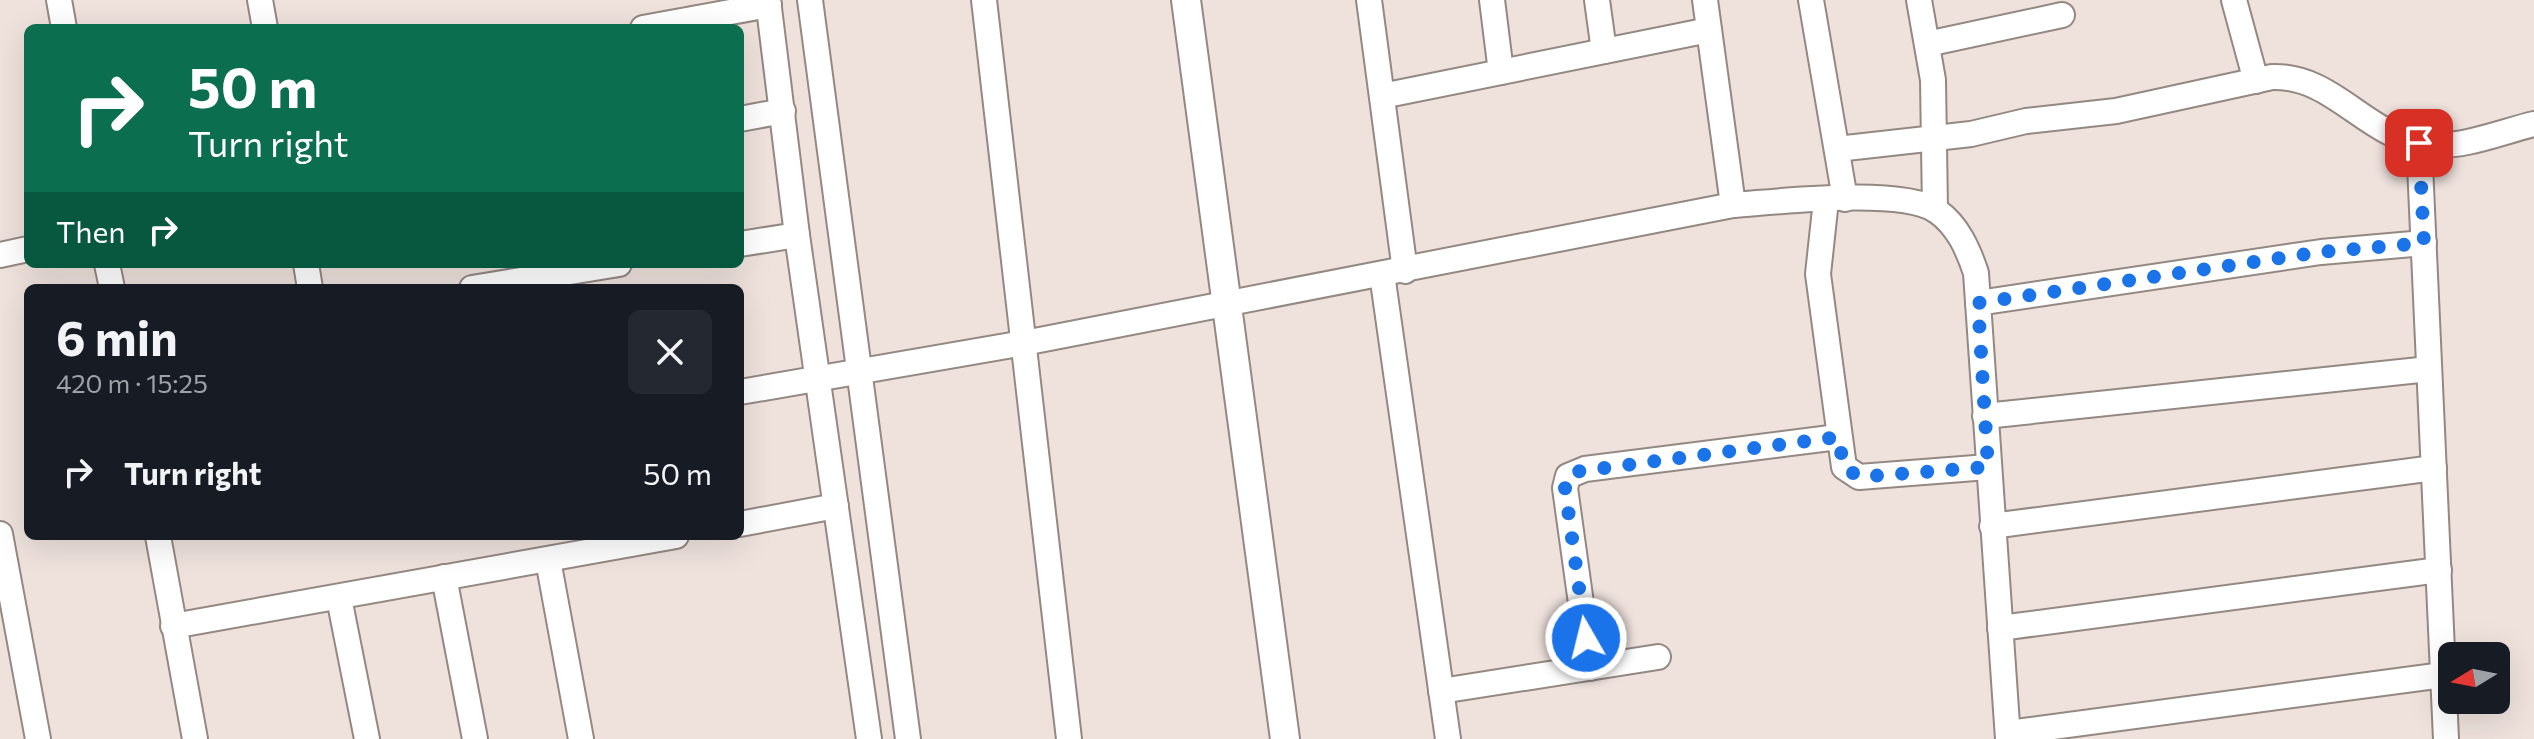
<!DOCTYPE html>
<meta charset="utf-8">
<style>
:root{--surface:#171b24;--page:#242831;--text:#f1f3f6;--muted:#9ea1a6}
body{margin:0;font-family:Commissioner,sans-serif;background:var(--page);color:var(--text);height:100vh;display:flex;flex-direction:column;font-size:30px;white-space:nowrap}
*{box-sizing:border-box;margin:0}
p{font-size:26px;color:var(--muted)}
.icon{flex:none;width:44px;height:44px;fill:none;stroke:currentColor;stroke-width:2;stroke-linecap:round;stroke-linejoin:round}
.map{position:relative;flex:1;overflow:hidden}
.side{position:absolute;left:24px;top:284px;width:720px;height:256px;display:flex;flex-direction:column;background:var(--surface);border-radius:12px;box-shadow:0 8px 32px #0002}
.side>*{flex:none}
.banner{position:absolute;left:24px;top:24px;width:720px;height:244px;border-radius:12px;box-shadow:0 8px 32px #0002;background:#0b6e4f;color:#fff;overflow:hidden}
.needle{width:52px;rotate:260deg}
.buttons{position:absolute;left:2438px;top:642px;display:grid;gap:16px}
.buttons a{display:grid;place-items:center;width:72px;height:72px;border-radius:12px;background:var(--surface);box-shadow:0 8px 32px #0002;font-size:40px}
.pin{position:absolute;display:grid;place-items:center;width:68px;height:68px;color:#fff;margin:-34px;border-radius:16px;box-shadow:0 4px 12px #0006}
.me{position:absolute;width:88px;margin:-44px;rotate:352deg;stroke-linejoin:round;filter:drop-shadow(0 0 6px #0008)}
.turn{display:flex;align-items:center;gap:28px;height:168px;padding:0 32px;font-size:36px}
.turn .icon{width:104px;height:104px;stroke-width:2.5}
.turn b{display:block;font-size:56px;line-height:68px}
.then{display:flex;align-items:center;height:76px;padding:0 32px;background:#0003;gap:16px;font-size:30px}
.round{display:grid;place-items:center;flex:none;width:84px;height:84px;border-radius:12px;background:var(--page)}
.headline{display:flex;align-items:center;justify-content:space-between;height:136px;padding:0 32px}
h1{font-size:48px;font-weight:700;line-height:60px}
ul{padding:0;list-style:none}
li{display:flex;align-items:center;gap:24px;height:104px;padding:0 32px}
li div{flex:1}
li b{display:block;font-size:30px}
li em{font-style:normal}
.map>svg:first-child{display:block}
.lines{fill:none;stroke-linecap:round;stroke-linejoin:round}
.minor-casing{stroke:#948883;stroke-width:28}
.tertiary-casing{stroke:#948883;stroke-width:32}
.minor{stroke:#fff;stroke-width:24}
.tertiary{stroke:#fff;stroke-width:28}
.route{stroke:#1a73e8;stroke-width:14;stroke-dasharray:0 25.2}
</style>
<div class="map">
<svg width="2534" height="739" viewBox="0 0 2534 739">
<rect width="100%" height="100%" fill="#efe2dd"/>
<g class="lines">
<!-- minor casing -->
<g class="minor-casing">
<g id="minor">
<polyline points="59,0 64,28"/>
<polyline points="260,0 265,28"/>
<polyline points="768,0 797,235 869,739"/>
<polyline points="810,0 908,739"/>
<polyline points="984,0 1069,739"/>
<polyline points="1369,0 1405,271"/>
<polyline points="1492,0 1501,72"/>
<polyline points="1597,0 1604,51"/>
<polyline points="1811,0 1845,199"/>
<polyline points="1919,0 1933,80 1935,210"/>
<polyline points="2234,0 2256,81"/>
<polyline points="643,28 769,5"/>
<polyline points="1927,44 2062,15"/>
<polyline points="1382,96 1709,30"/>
<polyline points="740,119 783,111"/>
<polyline points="2419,143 2446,739"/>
<path d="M1837 149 1971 134 2026 121 2116 111 2272 77C2336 75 2368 141 2432 145 2466 147 2501 132 2534 124"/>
<polyline points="1826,200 1818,274 1844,467 1859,477 1988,467"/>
<path d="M1733 205C1778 202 1901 187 1937 211 1958 226 1968 249 1976 273L2008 739"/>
<polyline points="740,244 797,235"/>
<polyline points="0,255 28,249"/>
<polyline points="107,264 112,288"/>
<polyline points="306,264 310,288"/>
<polyline points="1382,274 1448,739"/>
<polyline points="472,288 619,264"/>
<polyline points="1978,303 2321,252 2424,243"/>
<polyline points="740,392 1024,343 1733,205 1705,0"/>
<polyline points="1985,416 2429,369"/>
<polyline points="740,524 836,506"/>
<polyline points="1992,526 2434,468"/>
<polyline points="0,534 38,739"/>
<polyline points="158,536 195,739"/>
<polyline points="548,560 581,739"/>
<polyline points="444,577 475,739"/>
<polyline points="339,598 367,739"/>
<polyline points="173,626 676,536"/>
<polyline points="2000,628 2439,570"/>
<polyline points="1590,668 1565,488 1568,476 1585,469 1838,437"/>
<polyline points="1441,691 1658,657"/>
<polyline points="2008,733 2443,675"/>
</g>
</g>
<!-- tertiary casing -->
<g class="tertiary-casing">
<polyline id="tertiary" points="1186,0 1285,739"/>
</g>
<!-- minor -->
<use href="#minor" class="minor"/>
<!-- tertiary -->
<use href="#tertiary" class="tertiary"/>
</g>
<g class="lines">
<!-- route -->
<polyline class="route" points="1586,638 1565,488 1568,476 1574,472 1838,437 1844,467 1859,477 1988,467 1978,303 2321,252 2424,243 2419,143"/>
</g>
</svg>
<div class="buttons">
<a><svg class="needle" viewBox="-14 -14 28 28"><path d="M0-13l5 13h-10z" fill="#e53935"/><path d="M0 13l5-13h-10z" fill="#9ea1a6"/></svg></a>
</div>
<div class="pin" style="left:2419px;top:143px;background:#d93025"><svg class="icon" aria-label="arrive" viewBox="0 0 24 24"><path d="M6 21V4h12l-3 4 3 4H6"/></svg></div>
<svg class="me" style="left:1586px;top:638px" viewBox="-20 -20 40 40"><circle r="17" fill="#1a73e8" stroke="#fff" stroke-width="3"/><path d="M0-11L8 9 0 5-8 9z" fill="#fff"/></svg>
<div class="banner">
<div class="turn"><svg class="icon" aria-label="right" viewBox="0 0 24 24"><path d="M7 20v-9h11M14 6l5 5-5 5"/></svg><div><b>50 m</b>Turn right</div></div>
<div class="then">Then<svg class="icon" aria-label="right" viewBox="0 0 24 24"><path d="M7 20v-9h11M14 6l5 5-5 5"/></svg></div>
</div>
<section class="side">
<div class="headline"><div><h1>6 min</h1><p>420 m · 15:25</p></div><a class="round"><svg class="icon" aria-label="close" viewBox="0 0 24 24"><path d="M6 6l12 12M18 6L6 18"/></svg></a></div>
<ul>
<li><svg class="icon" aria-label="right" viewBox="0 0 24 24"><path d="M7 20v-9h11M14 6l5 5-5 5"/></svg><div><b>Turn right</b></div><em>50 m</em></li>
</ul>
</section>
</div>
